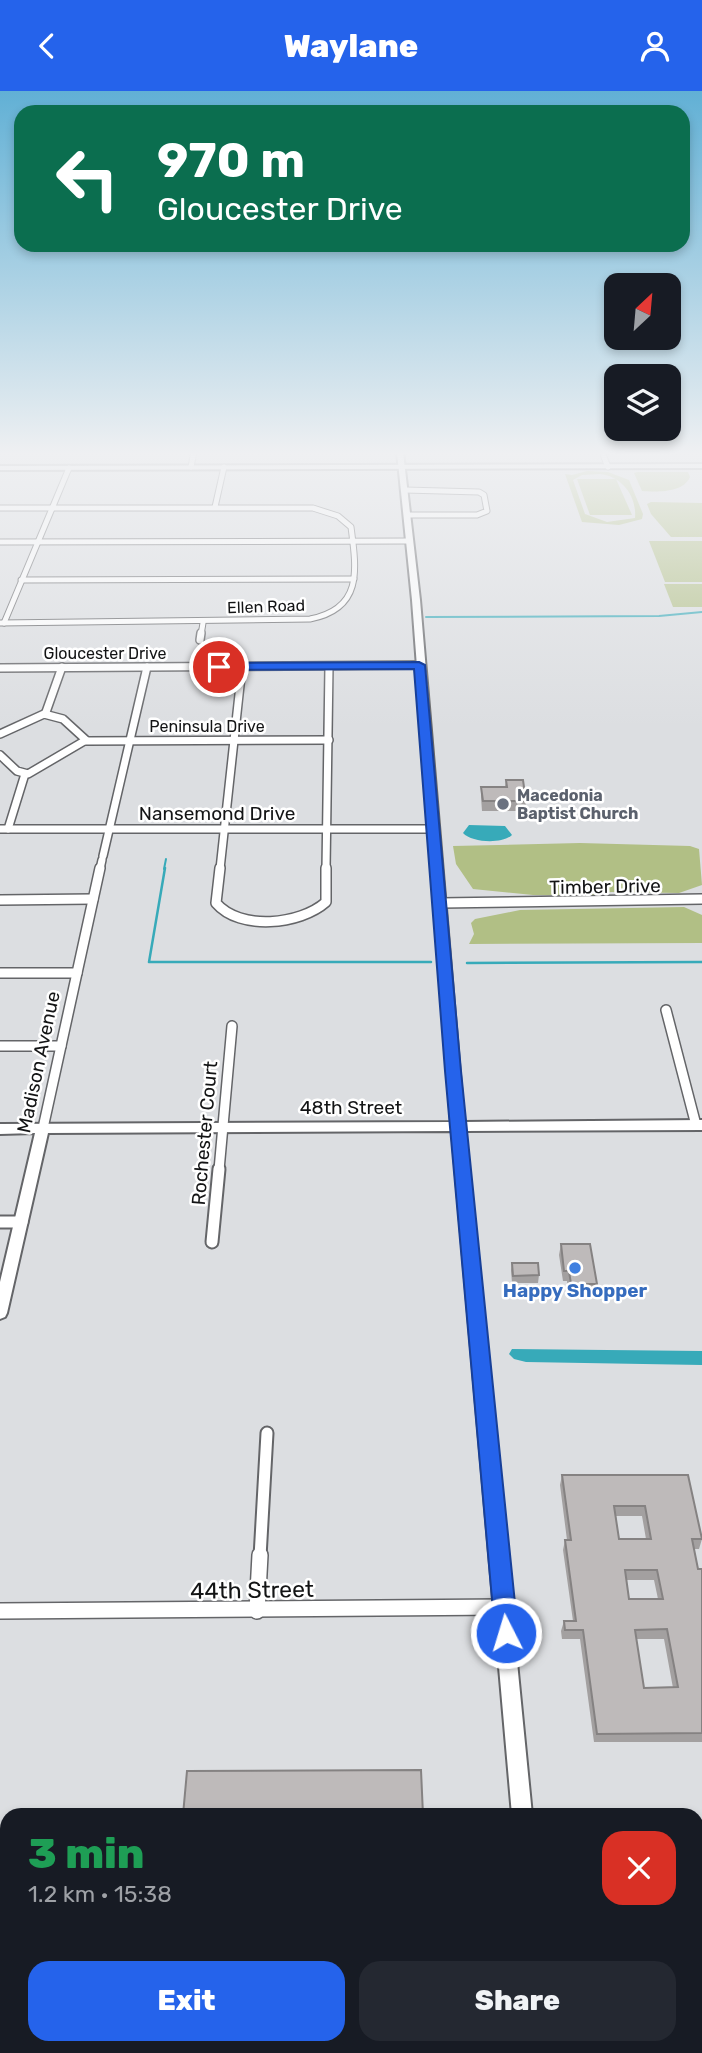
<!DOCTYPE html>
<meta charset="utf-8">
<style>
:root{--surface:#171b24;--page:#242831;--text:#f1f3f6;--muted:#9ea1a6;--accent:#2563eb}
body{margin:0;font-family:Rubik,sans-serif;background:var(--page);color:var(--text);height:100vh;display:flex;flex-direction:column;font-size:26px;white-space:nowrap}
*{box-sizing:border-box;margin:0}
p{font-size:23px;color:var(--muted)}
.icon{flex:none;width:38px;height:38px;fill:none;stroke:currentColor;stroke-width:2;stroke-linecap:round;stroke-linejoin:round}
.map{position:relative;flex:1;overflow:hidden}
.drawer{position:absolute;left:0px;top:1717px;width:704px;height:247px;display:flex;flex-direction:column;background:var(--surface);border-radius:21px 21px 0 0;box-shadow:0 4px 10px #0003}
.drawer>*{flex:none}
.guide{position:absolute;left:14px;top:14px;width:676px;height:147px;border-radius:21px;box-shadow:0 4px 10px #0003;background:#0b6e4f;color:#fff;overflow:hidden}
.needle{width:46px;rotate:26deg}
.controls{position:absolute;left:604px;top:182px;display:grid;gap:14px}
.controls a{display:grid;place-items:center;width:77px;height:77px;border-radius:14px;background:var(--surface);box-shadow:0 4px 10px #0003;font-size:35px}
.pin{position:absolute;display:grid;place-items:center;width:60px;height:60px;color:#fff;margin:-30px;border:4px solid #fff;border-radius:50%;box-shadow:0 2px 7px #0007}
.me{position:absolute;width:77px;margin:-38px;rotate:355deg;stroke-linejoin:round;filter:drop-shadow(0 0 5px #0008)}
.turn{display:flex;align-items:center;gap:24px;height:147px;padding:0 28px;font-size:32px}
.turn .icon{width:91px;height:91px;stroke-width:2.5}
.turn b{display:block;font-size:49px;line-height:60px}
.round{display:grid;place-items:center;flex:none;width:74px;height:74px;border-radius:21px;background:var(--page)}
.overview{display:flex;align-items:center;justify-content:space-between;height:119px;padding:0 28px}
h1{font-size:42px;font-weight:800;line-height:52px;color:#1e9e55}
.cta{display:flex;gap:14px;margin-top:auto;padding:14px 28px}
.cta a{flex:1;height:80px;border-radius:21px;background:var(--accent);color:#fff;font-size:28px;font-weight:800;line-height:80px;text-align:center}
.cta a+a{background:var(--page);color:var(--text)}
header{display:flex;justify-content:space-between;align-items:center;height:91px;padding:0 28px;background:var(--accent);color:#fff;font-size:32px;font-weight:800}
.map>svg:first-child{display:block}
.green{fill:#b1bf85;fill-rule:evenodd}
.water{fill:#37aab9}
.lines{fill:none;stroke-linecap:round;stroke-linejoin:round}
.stream-far1{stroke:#37aab9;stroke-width:2}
.stream{stroke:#37aab9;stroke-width:2.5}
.minor-far4-casing{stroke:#646568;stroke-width:7}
.minor-far3-casing{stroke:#646568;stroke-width:10}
.minor-far2-casing{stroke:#646568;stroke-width:12}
.minor-far1-casing{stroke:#646568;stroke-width:15}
.minor-casing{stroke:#646568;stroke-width:18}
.tertiary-casing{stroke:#646568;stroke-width:4}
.secondary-casing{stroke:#646568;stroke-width:4}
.minor-far4{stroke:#fff;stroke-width:5}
.minor-far3{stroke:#fff;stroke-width:7}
.minor-far2{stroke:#fff;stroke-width:9}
.minor-far1{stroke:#fff;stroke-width:11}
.minor{stroke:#fff;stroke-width:15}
.tertiary{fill:#fff;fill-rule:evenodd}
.secondary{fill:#fff;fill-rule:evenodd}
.wall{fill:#a3a0a0;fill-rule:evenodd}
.building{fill:#bebaba;stroke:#858282;stroke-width:2;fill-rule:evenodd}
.route{fill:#2563eb;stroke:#184099;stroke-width:2}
.worship-dot{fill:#6b7280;stroke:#fff;stroke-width:2.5}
.shop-dot{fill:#3f7fe0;stroke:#fff;stroke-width:2.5}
.labels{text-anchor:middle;stroke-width:5;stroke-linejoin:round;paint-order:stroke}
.far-street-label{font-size:16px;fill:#131415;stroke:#fff}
.far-worship-label{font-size:16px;font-weight:bold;fill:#5b616d;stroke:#fff;text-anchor:start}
.street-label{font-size:19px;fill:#131415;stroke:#fff}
.shop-label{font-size:19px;font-weight:bold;fill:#366cbe;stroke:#fff}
.near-street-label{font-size:23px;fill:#131415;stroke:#fff}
</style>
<header><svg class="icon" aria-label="back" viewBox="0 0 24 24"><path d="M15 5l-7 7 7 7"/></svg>Waylane<svg class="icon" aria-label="person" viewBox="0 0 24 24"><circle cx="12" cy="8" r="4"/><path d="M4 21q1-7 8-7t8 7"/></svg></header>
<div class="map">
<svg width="702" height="1962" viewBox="0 0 702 1962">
<rect width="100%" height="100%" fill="#dcdee1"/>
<!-- green -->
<g class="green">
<path d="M587 380 608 381 629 389 643 423 642 428 619 434 582 431 565 383 572 384ZM600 383C621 385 637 404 635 427L607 431 585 423 573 389 582 384Z"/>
<path d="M637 381H688L690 386C683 402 657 401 642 400L634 382Z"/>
<polygon points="577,388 616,388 632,424 590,424"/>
<polygon points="651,411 702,412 702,446 671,446 651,423 647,413"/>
<polygon points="649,450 702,450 702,491 665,491"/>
<polygon points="664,493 702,493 702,516 673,516"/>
<polygon points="580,752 690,755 699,758 702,794 679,802 611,801 593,805 533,804 473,798 456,773 453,755"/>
<polygon points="684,816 702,824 702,852 469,853 474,843 471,832 475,828 520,819"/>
</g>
<!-- water -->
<g class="water">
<path d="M469 734 505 735 512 744C503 753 472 752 463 742Z"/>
<polygon points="512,1258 702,1260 702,1274 526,1271 514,1268 509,1263"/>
</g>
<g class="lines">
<!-- stream-far1 -->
<g class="stream-far1">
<polyline points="426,526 659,525 702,521"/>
<polyline points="164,778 166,768"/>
</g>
<!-- stream -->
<g class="stream">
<polyline points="165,777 149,871 431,871"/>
<polyline points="467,872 702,871"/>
</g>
<!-- minor-far4 casing -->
<g class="minor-far4-casing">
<g id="minor-far4">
<polyline points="602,361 608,376"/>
<polyline points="191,376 194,361"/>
<polyline points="405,399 479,401 484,404 487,420 477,424 408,424"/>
<polyline points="215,416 224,376"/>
<path d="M0 417H313L338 425 351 436C357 481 362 518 310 528L0 532"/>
<polyline points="0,451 410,450"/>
<polyline points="21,489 354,488"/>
<polyline points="4,532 69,377"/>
<polyline points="201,544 203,532"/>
</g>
</g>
<!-- minor-far3 casing -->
<g class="minor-far3-casing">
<g id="minor-far3">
<polyline points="200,549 201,542"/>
<polyline points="0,577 419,574"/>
<polyline points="46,621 62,576"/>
<polyline points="0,643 44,623 63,628 86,649 28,683 17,680 0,664"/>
<polyline points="86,650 329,649"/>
<polyline points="0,738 434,738"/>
<polyline points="8,738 25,683"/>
<polyline points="103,765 147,576"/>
<polyline points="100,778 102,769"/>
<polyline points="220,778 242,576"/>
<polyline points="326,778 329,575"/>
</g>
</g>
<!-- minor-far2 casing -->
<g class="minor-far2-casing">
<g id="minor-far2">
<path d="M220 777 216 812C240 840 300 834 326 811V777"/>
<polyline points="0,809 93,808"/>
<polyline points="441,812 702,808"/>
<polyline points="0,882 77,882"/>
<polyline points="666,919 696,1034"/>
<polyline points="0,955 61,955"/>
<polyline points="43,1037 100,777"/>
<polyline points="219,1079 232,935"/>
</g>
</g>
<!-- minor-far1 casing -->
<g class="minor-far1-casing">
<g id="minor-far1">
<polyline points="0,1131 22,1131"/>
<polyline points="212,1151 219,1078"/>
<polyline points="260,1466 267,1342"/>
</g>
</g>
<!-- minor casing -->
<g class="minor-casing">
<g id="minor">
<polyline points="0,1520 504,1516"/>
<polyline points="257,1520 260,1464"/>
</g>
</g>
<!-- tertiary casing -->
<g class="tertiary-casing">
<g id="tertiary">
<polygon points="397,361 403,361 420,509 464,1031 702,1029 702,1039 465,1040 532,1724 512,1724 452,1040 48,1042 7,1222 5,1226 0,1228 0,1191 35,1042 0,1043 0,1033 451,1031 412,509"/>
<rect x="533" y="1956" width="22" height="6"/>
</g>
</g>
<!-- secondary casing -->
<g class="secondary-casing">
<polygon id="secondary" points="702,373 702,377 0,379 0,375"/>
</g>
<!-- minor-far4 -->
<use href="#minor-far4" class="minor-far4"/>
<!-- minor-far3 -->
<use href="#minor-far3" class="minor-far3"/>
<!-- minor-far2 -->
<use href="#minor-far2" class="minor-far2"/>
<!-- minor-far1 -->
<use href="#minor-far1" class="minor-far1"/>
<!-- minor -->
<use href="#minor" class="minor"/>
<!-- tertiary -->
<use href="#tertiary" class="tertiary"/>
<!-- secondary -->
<use href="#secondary" class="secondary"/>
</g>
<!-- wall -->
<g class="wall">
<polygon points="506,689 526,710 525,720 482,720 481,706 481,696 505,696"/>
<polygon points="561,1153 597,1193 595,1203 569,1203 567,1190 563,1190 559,1164"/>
<polygon points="512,1172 539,1184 538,1192 512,1192 511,1179"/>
<path d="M562 1384H688L702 1448 699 1458H694L698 1478H702V1651H594L580 1548H562L561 1540 564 1530H573L563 1459 565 1449H567L560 1394ZM616 1425H642L646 1448H619ZM626 1489H654L658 1508H629ZM636 1548H664L673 1597H644Z"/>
</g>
<!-- building -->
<g class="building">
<polygon points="506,689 523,689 526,710 483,710 481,696 507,696"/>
<polygon points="561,1153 590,1153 597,1193 571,1193 569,1180 564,1180"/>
<polygon points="512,1172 538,1172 539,1184 513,1185"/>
<path d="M562 1384H688L702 1448H692L698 1478H702V1642L597 1643 583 1539H565L564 1530H576L565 1449H571ZM614 1415H645L651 1448H619ZM625 1479H657L663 1508H629ZM667 1538 678 1596 644 1597 635 1539Z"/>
<polygon points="421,1679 423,1724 183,1724 187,1680"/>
<rect x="268" y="1956" width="41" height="6"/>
</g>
<!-- sky -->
<linearGradient id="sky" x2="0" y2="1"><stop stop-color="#61b0d5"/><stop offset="0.57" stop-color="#eff0f2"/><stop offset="1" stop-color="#eff0f2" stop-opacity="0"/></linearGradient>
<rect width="702" height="636" fill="url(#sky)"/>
<!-- route -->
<polygon class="route" points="419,571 425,574 461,980 518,1542 514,1550 506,1553 498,1550 495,1542 445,980 414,578 219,579 213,576 219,572"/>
<!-- markers -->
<circle class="worship-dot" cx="503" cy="713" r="7"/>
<circle class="shop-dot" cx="575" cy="1177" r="7"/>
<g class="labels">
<!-- far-street labels -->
<g class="far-street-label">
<text transform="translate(266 515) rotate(-2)" y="6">Ellen Road</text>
<text x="105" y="568">Gloucester Drive</text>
<text x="207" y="641">Peninsula Drive</text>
</g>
<!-- far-worship labels -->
<g class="far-worship-label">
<text x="517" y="710">Macedonia<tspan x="517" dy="18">Baptist Church</tspan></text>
</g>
<!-- street labels -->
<g class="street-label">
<text x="217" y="729">Nansemond Drive</text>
<text transform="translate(605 795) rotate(-1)" y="7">Timber Drive</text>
<text transform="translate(38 971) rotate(-78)" y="7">Madison Avenue</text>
<text x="351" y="1023">48th Street</text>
<text transform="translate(204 1042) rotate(-85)" y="7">Rochester Court</text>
</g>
<!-- shop labels -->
<g class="shop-label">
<text x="575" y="1206">Happy Shopper</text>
</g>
<!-- near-street labels -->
<g class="near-street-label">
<text transform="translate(252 1499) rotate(-1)" y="8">44th Street</text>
</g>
</g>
</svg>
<div class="controls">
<a><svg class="needle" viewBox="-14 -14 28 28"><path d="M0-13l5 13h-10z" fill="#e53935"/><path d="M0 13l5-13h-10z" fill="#9ea1a6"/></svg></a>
<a><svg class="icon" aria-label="layers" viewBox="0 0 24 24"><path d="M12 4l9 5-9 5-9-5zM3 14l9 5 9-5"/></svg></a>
</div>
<div class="pin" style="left:219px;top:576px;background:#d93025"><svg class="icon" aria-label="arrive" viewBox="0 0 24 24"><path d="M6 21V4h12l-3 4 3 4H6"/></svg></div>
<svg class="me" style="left:506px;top:1542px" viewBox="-20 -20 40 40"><circle r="17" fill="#2563eb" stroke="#fff" stroke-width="3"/><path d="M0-11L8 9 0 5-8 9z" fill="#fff"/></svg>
<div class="guide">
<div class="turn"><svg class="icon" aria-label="left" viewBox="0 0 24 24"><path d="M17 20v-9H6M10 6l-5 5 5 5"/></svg><div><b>970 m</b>Gloucester Drive</div></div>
</div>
<section class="drawer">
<div class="overview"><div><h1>3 min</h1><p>1.2 km · 15:38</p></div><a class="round" style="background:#d93025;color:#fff"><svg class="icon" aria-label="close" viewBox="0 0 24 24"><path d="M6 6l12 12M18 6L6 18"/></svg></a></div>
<div class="cta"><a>Exit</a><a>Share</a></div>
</section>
</div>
